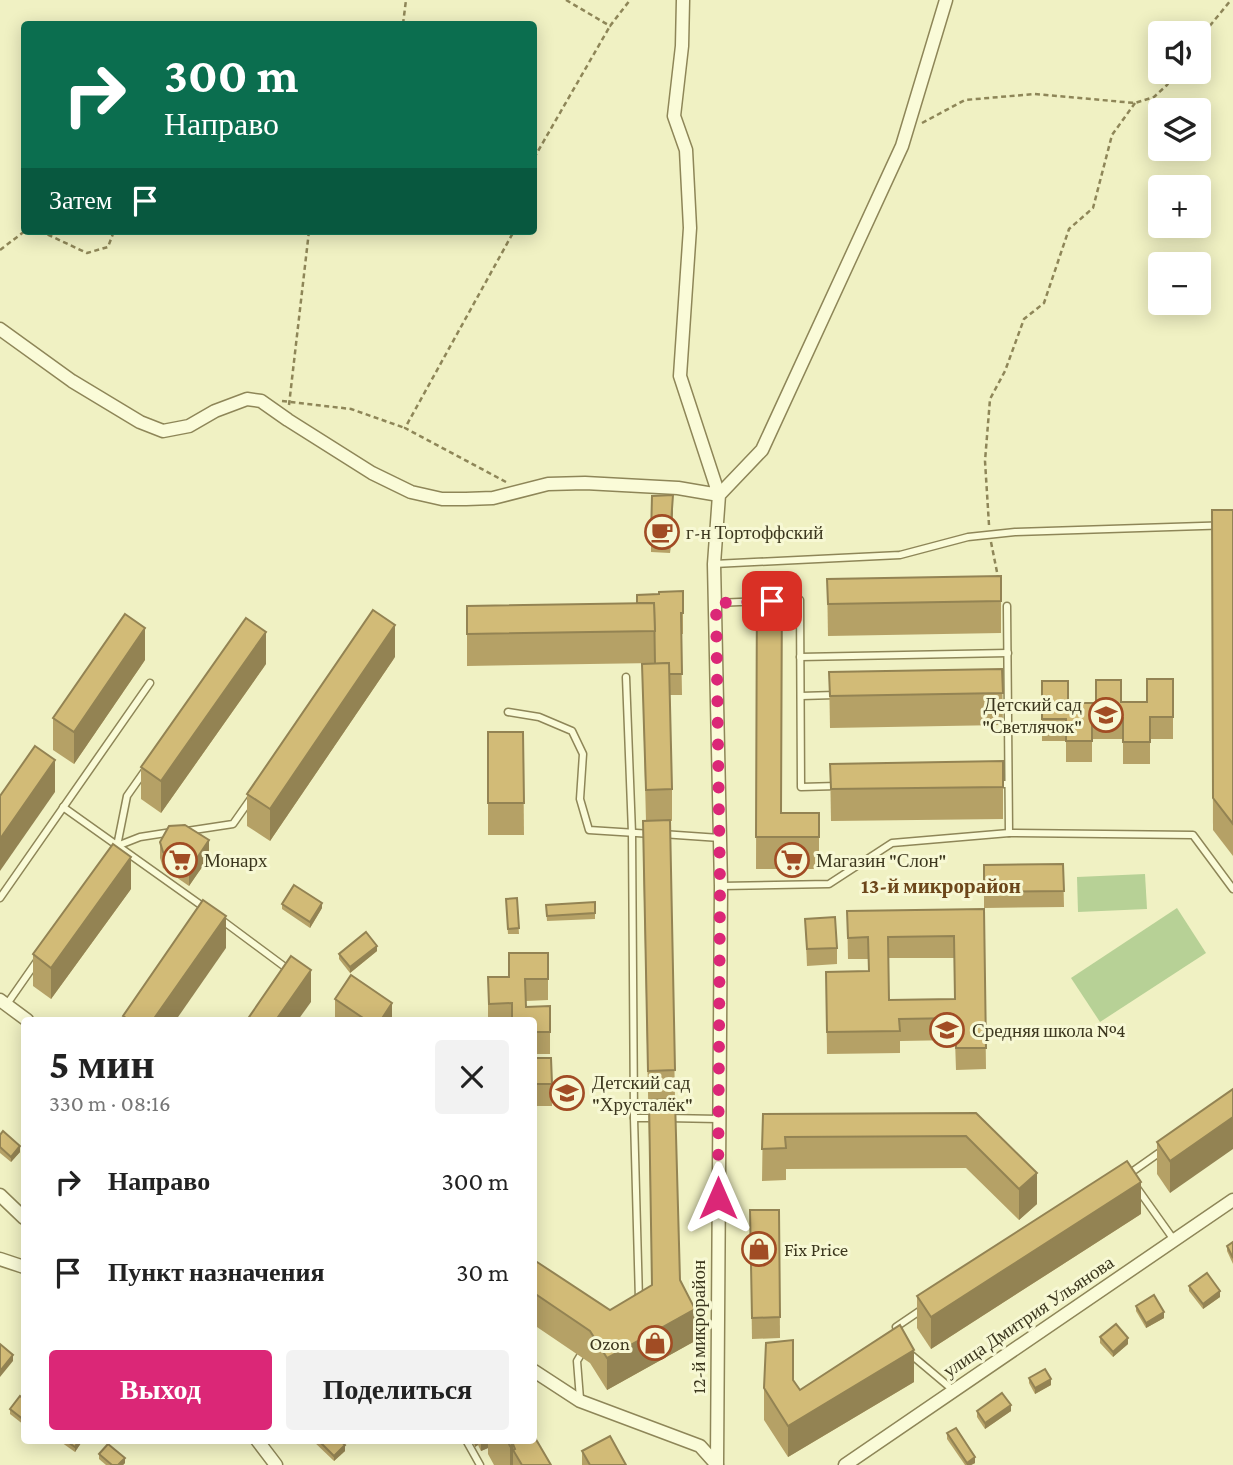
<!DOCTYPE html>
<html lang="ru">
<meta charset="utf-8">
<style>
:root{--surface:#fff;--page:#f2f2f2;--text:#222;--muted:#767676;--accent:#db2777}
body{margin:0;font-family:"Crimson Pro",serif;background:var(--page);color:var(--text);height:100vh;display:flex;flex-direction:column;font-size:26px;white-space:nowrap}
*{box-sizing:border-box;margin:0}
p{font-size:23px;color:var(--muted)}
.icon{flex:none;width:38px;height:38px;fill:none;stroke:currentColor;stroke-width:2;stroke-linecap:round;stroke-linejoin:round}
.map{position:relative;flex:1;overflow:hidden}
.sheet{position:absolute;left:21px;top:1017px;width:516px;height:427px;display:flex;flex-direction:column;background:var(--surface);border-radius:7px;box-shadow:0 4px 18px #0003}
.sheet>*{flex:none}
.hud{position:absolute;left:21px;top:21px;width:516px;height:214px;border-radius:7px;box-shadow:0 4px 18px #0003;background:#0b6e4f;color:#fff;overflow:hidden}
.fabs{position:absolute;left:1148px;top:21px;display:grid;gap:14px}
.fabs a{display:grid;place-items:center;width:63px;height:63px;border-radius:7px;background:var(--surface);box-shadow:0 4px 18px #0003;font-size:35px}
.pin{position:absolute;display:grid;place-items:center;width:60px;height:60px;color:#fff;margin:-30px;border-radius:14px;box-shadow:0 4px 10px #0006}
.me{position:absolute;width:77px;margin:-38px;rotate:0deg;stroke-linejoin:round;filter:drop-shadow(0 0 5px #0008)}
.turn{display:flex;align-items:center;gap:24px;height:147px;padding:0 28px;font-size:32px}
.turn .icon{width:91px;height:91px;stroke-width:2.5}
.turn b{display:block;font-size:49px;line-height:60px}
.then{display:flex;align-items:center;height:66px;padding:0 28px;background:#0003;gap:14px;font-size:26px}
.round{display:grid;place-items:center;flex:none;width:74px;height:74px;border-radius:7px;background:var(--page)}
.head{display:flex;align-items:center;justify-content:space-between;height:119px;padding:0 28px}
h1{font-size:42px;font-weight:700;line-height:52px}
.action{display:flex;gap:14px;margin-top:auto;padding:14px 28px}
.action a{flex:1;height:80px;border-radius:7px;background:var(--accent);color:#fff;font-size:28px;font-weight:700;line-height:80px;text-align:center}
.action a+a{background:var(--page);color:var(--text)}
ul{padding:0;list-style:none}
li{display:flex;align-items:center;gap:21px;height:91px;padding:0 28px}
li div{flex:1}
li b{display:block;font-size:26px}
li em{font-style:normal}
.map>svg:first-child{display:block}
.grass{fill:#b7d196}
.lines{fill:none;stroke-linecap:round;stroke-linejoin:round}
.lane-casing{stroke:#8e8658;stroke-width:9}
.street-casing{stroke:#8e8658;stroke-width:15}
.path{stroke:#8e8658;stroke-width:2.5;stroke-dasharray:5 3.5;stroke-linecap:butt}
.lane{stroke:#fafbd8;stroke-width:6}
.street{stroke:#fafbd8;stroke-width:12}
.wall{fill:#b5a166;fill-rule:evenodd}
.shaded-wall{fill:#938353}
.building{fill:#d2bb77;stroke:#938353;stroke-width:2;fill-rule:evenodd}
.route{stroke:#db2777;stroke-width:12;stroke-dasharray:0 21.6}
.labels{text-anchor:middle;stroke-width:6;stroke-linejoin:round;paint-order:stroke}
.poi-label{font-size:19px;fill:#3c371e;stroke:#f7f8d4;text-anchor:start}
.street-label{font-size:19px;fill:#3c371e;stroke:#f7f8d4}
.neighbourhood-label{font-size:21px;font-weight:bold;fill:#6c461a;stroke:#f7f8d4}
</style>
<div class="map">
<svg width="1233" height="1465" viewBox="0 0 1233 1465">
<rect width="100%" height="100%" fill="#f0f1c3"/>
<!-- grass -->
<g class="grass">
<polygon points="1145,874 1147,909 1078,912 1077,877"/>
<polygon points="1177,908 1206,953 1100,1022 1071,978"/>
</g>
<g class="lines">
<!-- lane casing -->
<g class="lane-casing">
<g id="lane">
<polyline points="714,564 900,555 968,537 1015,532 1233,525"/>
<polyline points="774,601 800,600 801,787 837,786"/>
<polyline points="716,603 763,601"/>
<polyline points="1007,606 1009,833"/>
<polyline points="800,657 1008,653"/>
<polyline points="626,677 632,833 634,1118 654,1118"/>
<polyline points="801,696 835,695"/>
<polyline points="508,712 539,717 572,731 583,754 580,799 589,830 652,834"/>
<polyline points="995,784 1008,784"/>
<polyline points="63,807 205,908"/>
<polyline points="187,831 233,824 252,797"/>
<polyline points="662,834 720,838"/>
<polyline points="117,846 140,837 172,832"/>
<polyline points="113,852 117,846 127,796 146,769"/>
<polyline points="721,886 829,884 892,843 1009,833 1193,835 1233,889"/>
<polyline points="0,898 150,683"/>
<polyline points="219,918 289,970"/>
<polyline points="7,1004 37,961"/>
<polyline points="634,1118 639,1300 638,1300"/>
<polyline points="668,1118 718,1119"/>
<polyline points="1129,1174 1163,1150"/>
<polyline points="1137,1188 1174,1240"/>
<polyline points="899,1334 896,1327 924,1308"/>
<polyline points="909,1353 953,1390"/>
<polyline points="580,1356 577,1361 580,1399"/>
<polyline points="466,1440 480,1465"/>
</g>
</g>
<!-- street casing -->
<g class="street-casing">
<g id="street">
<polyline points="0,329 72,381 140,422 163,431 189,426 215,411 247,399 261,401 288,420 372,473 411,492 442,499 466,499 493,498 548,484 585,483 678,488 719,495 680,376 690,228 686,150 674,116 682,46 683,0"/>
<polyline points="0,1000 27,1020"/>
<polyline points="0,1195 24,1218"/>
<polyline points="0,1259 24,1267"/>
<polyline points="534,1371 580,1401 700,1446 717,1465"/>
<polyline points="257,1440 276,1465"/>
<polyline points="717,1463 721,886 714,564 719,495 762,450 902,146 946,0"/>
<polyline points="845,1465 1233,1200"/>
</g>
</g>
<!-- path -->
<g class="path">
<polyline points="566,0 610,26 630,0"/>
<polyline points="403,24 406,0"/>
<polyline points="1199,39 1231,0"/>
<polyline points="922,123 965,100 1034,94 1135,103 1154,97 1167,85 1176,72"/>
<polyline points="534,158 610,26"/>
<polyline points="40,231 87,253 108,247 114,231"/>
<polyline points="0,250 25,231"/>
<polyline points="282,401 351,409 405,428"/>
<polyline points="289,405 309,231"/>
<polyline points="506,482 405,428 514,231"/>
<polyline points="989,525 985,461 990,399 1005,371 1024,319 1044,303 1069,229 1093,208 1112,135 1135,103"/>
<polyline points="991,542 998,577"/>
</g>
<!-- lane -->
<use href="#lane" class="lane"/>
<!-- street -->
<use href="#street" class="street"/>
</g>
<!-- wall -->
<g class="wall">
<polygon points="1212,510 1233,510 1233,856 1213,830"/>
<polygon points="673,511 670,553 651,552 651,536"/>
<polygon points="1001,576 1001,633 828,636 827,579"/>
<polygon points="757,581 781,813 819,813 819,869 756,869"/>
<polygon points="683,591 683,634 681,634 682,695 670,695 672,789 672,821 670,821 675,1099 680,1280 695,1341 607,1390 590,1363 534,1325 534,1260 610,1310 652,1286 643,853 643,821 646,821 642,664 655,664 655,663 467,666 467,606 637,603 659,594"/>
<polygon points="395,657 270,841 247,826 247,794"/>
<polygon points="145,660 74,764 53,750 53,718"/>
<polygon points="266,664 161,813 141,799 141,767"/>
<polygon points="1002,669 1003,725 830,728 829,672"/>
<polygon points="1173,679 1173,739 1150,739 1150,764 1123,764 1123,739 1092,739 1092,762 1066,762 1066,741 1042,741 1042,681 1068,703 1147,702"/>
<polygon points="488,732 523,732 524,835 488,835"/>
<polygon points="1003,761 1003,819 831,821 830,764"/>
<polygon points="160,842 209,857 189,886 163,868 160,858"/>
<polygon points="1063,864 1064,907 984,908 984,865"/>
<polygon points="131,889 51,999 33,986 33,954"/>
<polygon points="517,898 519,934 508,934 506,899"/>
<polygon points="595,902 595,919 547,921 546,905"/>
<polygon points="282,904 322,908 310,928 282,909"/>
<path d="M984 909 986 1069 956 1070 955 1040 900 1041V1053L827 1054 826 972 869 971 868 959H848L847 911ZM889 958H954V999L889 1000Z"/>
<polygon points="805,919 837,948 837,964 807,966"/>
<polygon points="377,951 350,973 339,959 339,954"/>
<polygon points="548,953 548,1000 526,1001 526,1007 550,1006 550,1054 534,1054 534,1020 488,1020 488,977 509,977"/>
<polygon points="335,999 392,1020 335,1020"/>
<polygon points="534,1058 551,1058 552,1106 534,1106"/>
<polygon points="1233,1089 1170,1193 1157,1174 1157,1142"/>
<polygon points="976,1113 1037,1204 1019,1220 966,1168 786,1169 786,1180 762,1181 763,1114"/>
<polygon points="0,1135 20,1152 11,1162 0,1153"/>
<polygon points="750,1210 779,1210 780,1338 752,1339"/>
<polygon points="1141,1214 931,1349 917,1328 917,1296"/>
<polygon points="1233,1242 1233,1264 1227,1251 1227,1246"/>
<polygon points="1189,1286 1220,1297 1203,1309 1189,1291"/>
<polygon points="1136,1306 1164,1318 1146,1328 1136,1311"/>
<polygon points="1100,1337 1128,1344 1113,1357 1100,1343"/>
<polygon points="1029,1378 1051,1385 1035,1394 1029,1383"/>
<polygon points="793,1381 800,1390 914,1382 788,1457 764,1420 764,1388"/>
<polygon points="24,1399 24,1425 10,1414 10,1409"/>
<polygon points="977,1411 1011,1411 985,1429 977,1417"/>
<polygon points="947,1433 975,1463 971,1465 965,1465 947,1439"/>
<polygon points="58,1440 83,1440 75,1452"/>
<polygon points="312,1440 339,1440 345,1451 334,1461"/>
<polygon points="472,1440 534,1440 551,1465 494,1465 488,1454 488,1448 481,1451 478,1445 475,1447"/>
<polygon points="582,1451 626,1465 582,1465"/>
<polygon points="99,1454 125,1463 123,1465 106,1465 99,1459"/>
</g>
<!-- shaded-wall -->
<g class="shaded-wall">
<polygon points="673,495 673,511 670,553 670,537"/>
<polygon points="395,625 395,657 270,841 270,809"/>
<polygon points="145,628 145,660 74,764 74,732"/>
<polygon points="266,632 266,664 161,813 161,781"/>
<polygon points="55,760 55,792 0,871 0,839"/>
<polygon points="209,840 209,857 189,886 189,870"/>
<polygon points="131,857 131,889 51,999 51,968"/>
<polygon points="322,903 322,908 310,928 310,922"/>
<polygon points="226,916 226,948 176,1020 153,1020"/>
<polygon points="377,946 377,951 350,973 350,967"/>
<polygon points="311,970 311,1002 298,1020 276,1020"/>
<polygon points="392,1003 392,1020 381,1020"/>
<polygon points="1233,1117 1233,1149 1170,1193 1170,1161"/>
<polygon points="20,1146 20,1152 11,1162 11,1157"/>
<polygon points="1037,1173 1037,1204 1019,1220 1019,1189"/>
<polygon points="1141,1182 1141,1214 931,1349 931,1317"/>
<polygon points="1220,1291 1220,1297 1203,1309 1203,1304"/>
<polygon points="695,1309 695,1341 607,1390 607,1358"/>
<polygon points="1164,1312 1164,1318 1146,1328 1146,1323"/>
<polygon points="1128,1338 1128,1344 1113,1357 1113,1352"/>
<polygon points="914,1350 914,1382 788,1457 788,1426"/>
<polygon points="13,1355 13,1361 0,1377 0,1371"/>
<polygon points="1051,1379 1051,1385 1035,1394 1035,1388"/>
<polygon points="1011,1405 1011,1411 985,1429 985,1423"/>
<polygon points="79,1440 83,1440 75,1452 75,1447"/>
<polygon points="475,1440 478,1440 478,1445 475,1447"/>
<polygon points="481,1440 488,1440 488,1448 481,1451"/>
<polygon points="513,1444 513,1465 510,1465 510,1446"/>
<polygon points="345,1445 345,1451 334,1461 334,1456"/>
<polygon points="975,1457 975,1463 971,1465 967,1465 967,1463"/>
<polygon points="125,1458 125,1463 123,1465 118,1465"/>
</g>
<!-- building -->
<g class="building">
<polygon points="673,495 670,537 651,536 652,496"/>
<polygon points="1212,510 1233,510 1233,824 1213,798"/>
<polygon points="1001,576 1001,601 828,604 827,579"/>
<polygon points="757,581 782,581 781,813 819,813 819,837 756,837"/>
<polygon points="683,591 683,613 681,613 682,674 669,674 669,663 655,664 654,603 637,603 637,595 659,594 659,592"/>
<polygon points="654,603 655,631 467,634 467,606"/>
<polygon points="373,610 395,625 270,809 247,794"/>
<polygon points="125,614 145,628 74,732 53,718"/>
<polygon points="246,618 266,632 161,781 141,767"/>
<polygon points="669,663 672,789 646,790 642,664"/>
<polygon points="1002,669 1003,693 830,696 829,672"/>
<polygon points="1147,679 1173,679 1173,717 1150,717 1150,742 1123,742 1123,718 1092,718 1092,741 1066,741 1066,719 1042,719 1042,681 1068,681 1068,703 1096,703 1096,680 1121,680 1121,702 1147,702"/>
<polygon points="488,732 523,732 524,803 488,803"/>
<polygon points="35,746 55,760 0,839 0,796"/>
<polygon points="1003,761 1003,787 831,789 830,764"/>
<polygon points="670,820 675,1070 648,1071 643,821"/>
<polygon points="185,825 209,840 189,870 163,852 160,842 169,826"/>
<polygon points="113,844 131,857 51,968 33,954"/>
<polygon points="1063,864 1064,891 984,892 984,865"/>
<polygon points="294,885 322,903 310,922 282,904"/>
<polygon points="517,898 519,928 508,929 506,899"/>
<polygon points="203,900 226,916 153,1020 129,1020 123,1016"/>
<polygon points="595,902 595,913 547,916 546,905"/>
<path d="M984 909 986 1048H956L955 1018 899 1019 900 1031 827 1032 826 972 869 971 868 937 848 938 847 911ZM954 936 955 999 889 1000 888 937Z"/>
<polygon points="835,917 837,948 807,949 805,919"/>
<polygon points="366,932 377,946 350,967 339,954"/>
<polygon points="509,953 548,953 548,979 525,979 526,1007 550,1006 550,1032 534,1032 534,1020 512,1020 512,1003 489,1004 488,977 509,977"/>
<polygon points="291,956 311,970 276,1020 247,1020"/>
<polygon points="351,975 392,1003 381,1020 366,1020 335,999"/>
<polygon points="534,1058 551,1058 552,1084 534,1084"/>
<polygon points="1233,1089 1233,1117 1170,1161 1157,1142"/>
<polygon points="675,1099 680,1280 695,1309 607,1358 590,1331 534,1293 534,1260 610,1310 652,1285 649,1100"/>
<polygon points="976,1113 1037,1173 1019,1189 966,1136 785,1137 786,1148 762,1149 763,1114"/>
<polygon points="3,1131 20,1146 11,1157 0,1147 0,1135"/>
<polygon points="1127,1161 1141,1182 931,1317 917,1296"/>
<polygon points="750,1210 779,1210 780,1317 752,1318"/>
<polygon points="1233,1242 1233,1258 1227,1246"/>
<polygon points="1207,1273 1220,1291 1203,1304 1189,1286"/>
<polygon points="1154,1295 1164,1312 1146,1323 1136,1306"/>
<polygon points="1116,1324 1128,1338 1113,1352 1100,1337"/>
<polygon points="900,1325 914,1350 788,1426 764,1388 766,1343 793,1340 793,1380 800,1390"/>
<polygon points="0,1344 13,1355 0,1371"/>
<polygon points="1045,1369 1051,1379 1035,1388 1029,1378"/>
<polygon points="1002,1393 1011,1405 985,1423 977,1411"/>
<polygon points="20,1396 24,1399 24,1420 10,1409"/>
<polygon points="956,1428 975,1457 967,1463 947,1433"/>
<polygon points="534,1436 551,1465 522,1465 513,1450 515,1449 513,1444 510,1446 507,1440 534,1440"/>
<polygon points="610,1436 626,1465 590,1465 582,1451"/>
<polygon points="65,1440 79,1440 75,1447"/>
<polygon points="318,1440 339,1440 345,1445 334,1456"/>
<polygon points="108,1444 125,1458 118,1465 112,1465 99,1454"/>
</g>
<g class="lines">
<!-- route -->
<polyline class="route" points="718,1198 720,886 716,603 772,601"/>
</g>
<!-- icons -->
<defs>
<g id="cafe-ring" transform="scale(1.75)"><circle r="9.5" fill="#f7f8d4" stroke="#a14c24" stroke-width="1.5"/><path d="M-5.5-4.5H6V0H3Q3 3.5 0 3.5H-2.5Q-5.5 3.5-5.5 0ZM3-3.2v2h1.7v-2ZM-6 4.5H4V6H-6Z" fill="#a14c24"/></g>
<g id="school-ring" transform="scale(1.75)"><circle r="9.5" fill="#f7f8d4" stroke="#a14c24" stroke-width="1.5"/><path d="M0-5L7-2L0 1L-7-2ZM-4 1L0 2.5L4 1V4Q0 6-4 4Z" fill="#a14c24"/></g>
<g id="supermarket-ring" transform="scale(1.75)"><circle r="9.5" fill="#f7f8d4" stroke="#a14c24" stroke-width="1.5"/><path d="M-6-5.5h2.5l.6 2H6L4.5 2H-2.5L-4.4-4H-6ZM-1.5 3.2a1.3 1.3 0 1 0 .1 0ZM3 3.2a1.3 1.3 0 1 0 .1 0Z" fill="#a14c24"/></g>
<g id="shop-ring" transform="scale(1.75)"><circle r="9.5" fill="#f7f8d4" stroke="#a14c24" stroke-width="1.5"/><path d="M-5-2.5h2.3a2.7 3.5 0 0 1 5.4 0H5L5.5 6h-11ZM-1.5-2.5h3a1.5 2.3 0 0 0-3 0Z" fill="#a14c24"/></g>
</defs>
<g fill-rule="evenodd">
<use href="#cafe-ring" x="662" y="532"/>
<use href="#school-ring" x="1106" y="715"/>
<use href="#supermarket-ring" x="180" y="860"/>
<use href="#supermarket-ring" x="792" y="860"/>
<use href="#school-ring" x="947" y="1030"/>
<use href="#school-ring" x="567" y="1093"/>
<use href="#shop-ring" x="759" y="1249"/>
<use href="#shop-ring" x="655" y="1343"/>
</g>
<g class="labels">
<!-- poi labels -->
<g class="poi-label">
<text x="686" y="539">г-н Тортоффский</text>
<text x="1082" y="711" text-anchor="end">Детский сад<tspan x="1082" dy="22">"Светлячок"</tspan></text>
<text x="204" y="867">Монарх</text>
<text x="816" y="867">Магазин "Слон"</text>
<text x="972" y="1037">Средняя школа №4</text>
<text x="592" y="1089">Детский сад<tspan x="592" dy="22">"Хрусталёк"</tspan></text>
<text x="784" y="1256">Fix Price</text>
<text x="630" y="1350" text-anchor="end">Ozon</text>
</g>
<!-- street labels -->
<g class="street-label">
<text transform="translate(1028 1316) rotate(-34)" y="7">улица Дмитрия Ульянова</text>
<text transform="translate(698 1327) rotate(-90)" y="7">12-й микрорайон</text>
</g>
<!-- neighbourhood labels -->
<g class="neighbourhood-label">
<text x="941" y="893">13-й микрорайон</text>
</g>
</g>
</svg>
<div class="fabs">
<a><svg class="icon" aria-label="sound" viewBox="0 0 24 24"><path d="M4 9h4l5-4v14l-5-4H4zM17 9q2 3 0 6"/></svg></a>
<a><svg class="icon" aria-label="layers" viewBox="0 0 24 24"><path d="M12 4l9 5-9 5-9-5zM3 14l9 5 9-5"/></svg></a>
<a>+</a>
<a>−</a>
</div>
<div class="pin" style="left:772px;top:601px;background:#d93025"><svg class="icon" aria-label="arrive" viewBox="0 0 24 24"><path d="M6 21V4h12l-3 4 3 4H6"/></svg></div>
<svg class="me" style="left:718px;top:1198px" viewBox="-20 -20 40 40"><path d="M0-17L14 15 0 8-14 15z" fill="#db2777" stroke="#fff" stroke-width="4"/></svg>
<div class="hud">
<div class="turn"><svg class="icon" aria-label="right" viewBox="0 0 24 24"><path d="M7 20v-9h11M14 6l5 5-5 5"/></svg><div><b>300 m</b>Направо</div></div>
<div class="then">Затем<svg class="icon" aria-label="arrive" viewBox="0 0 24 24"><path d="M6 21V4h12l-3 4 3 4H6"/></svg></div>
</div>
<section class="sheet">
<div class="head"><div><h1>5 мин</h1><p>330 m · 08:16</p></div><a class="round"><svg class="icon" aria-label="close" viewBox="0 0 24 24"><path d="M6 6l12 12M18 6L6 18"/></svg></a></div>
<ul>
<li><svg class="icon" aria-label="right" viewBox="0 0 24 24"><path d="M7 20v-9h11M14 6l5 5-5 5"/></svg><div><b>Направо</b></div><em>300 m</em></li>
<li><svg class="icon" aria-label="arrive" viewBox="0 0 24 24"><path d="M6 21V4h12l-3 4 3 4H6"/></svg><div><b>Пункт назначения</b></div><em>30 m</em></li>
</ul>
<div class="action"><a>Выход</a><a>Поделиться</a></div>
</section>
</div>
